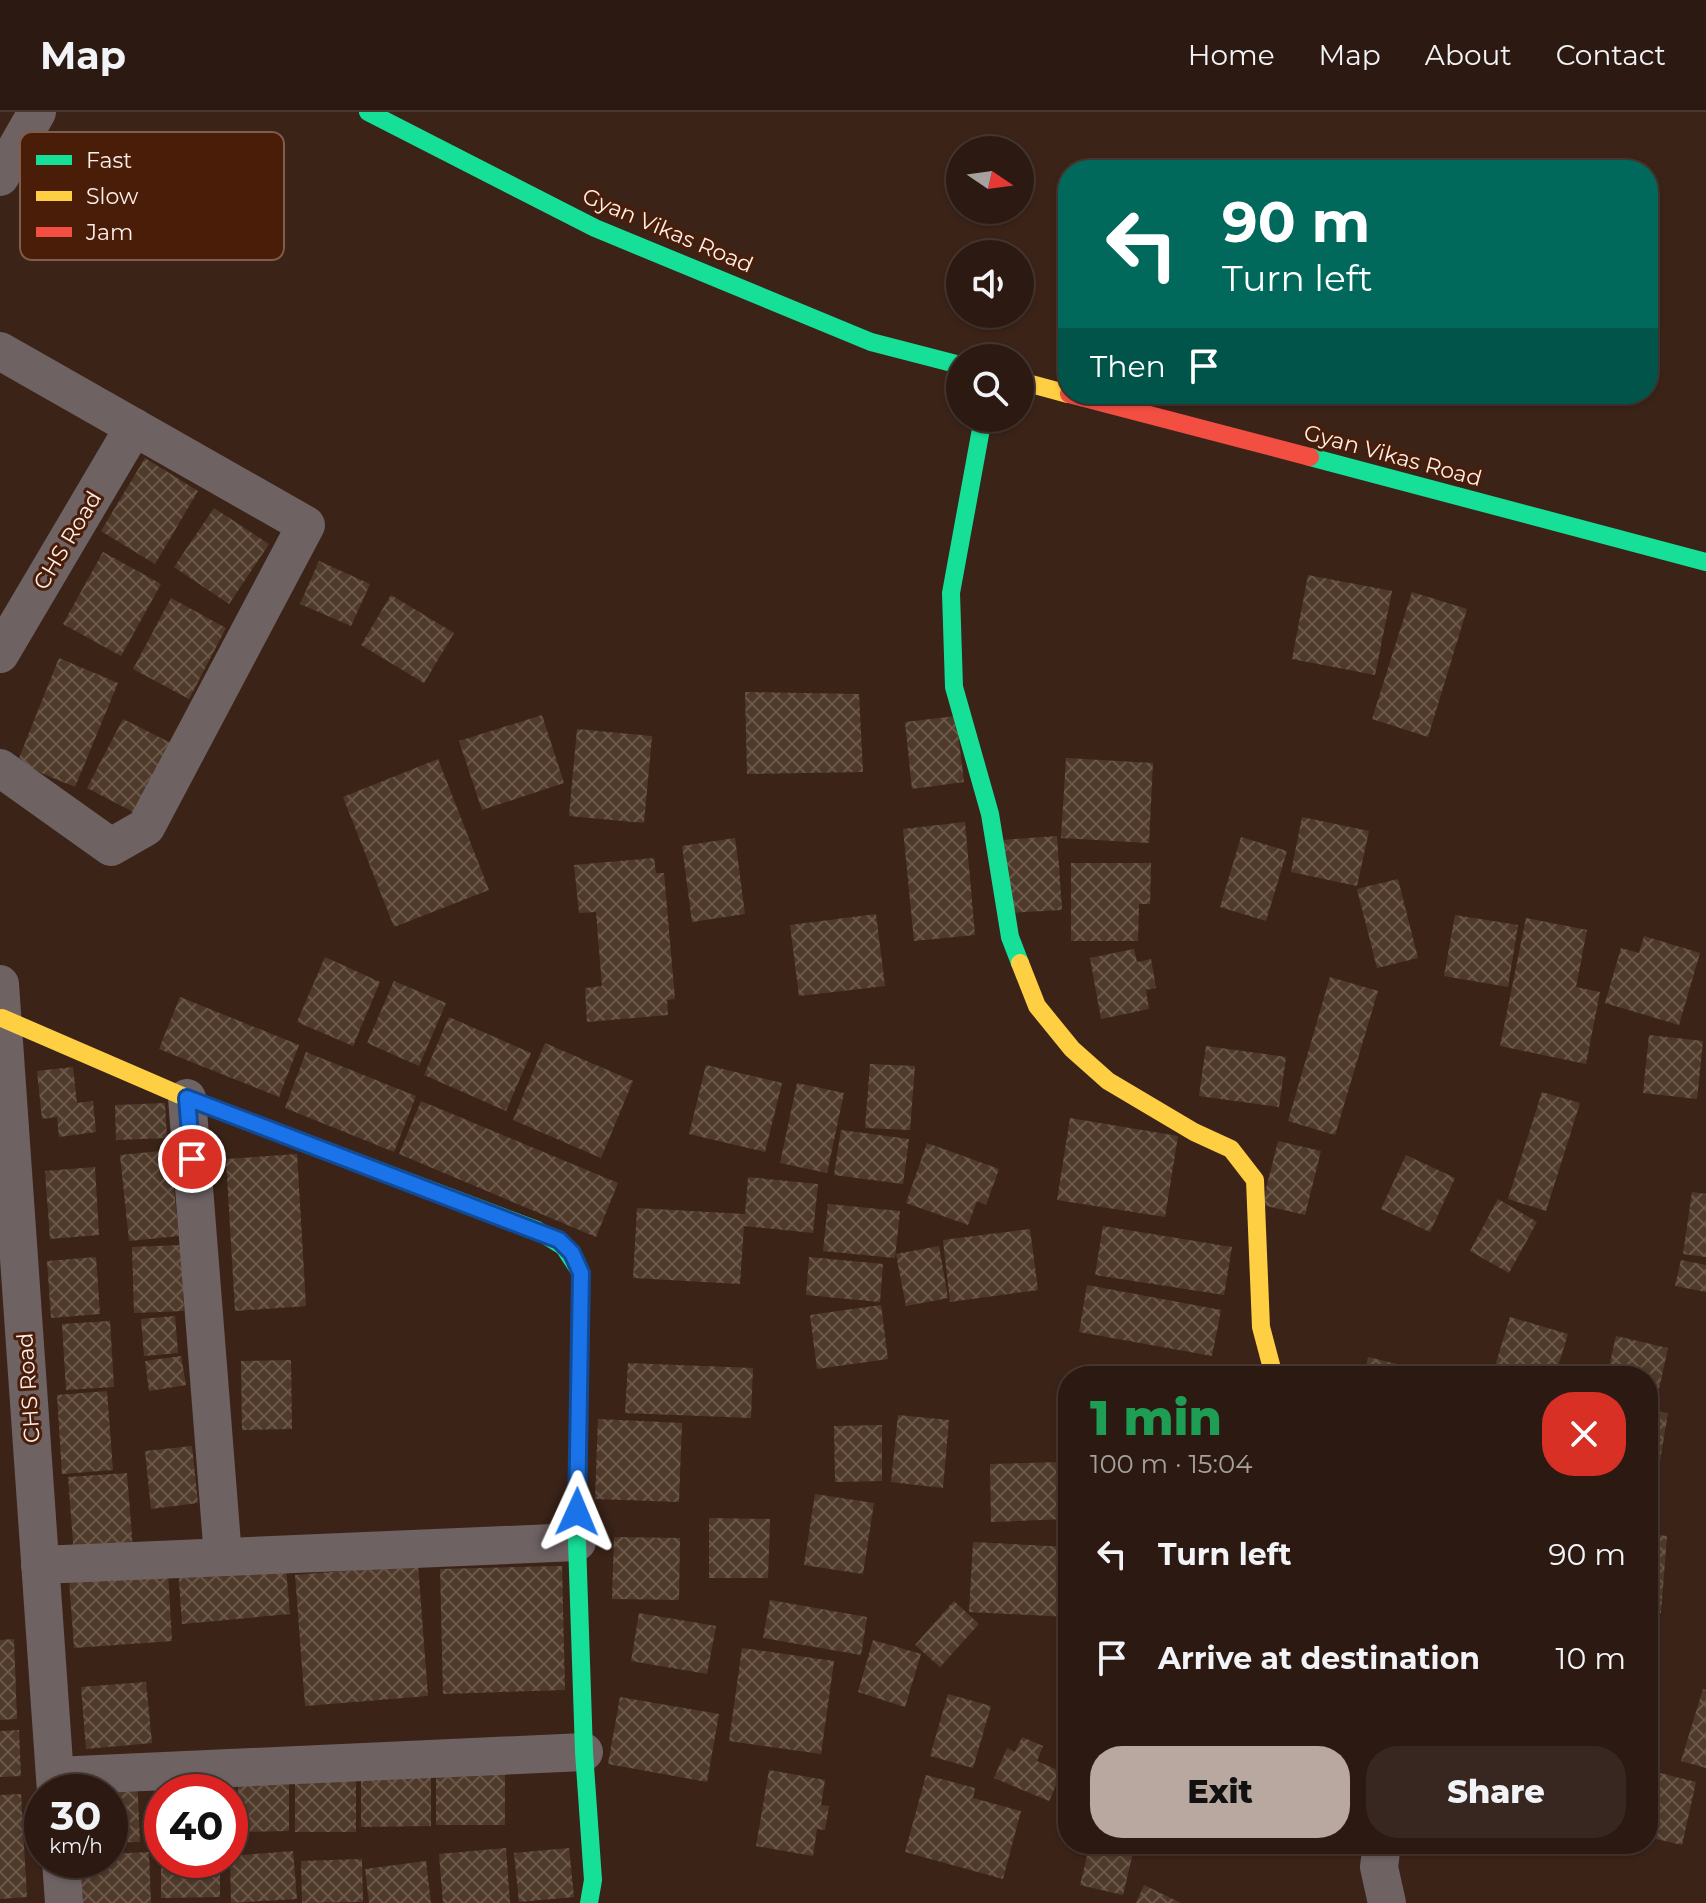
<!DOCTYPE html>
<meta charset="utf-8">
<style>
:root{--surface:#2c1a12;--page:#382720;--text:#f1f3f6;--muted:#a6a19f;--line:#483832;--accent:#b8a8a0}
body{margin:0;font-family:Montserrat,sans-serif;background:var(--page);color:var(--text);height:100vh;display:flex;flex-direction:column;font-size:30px;white-space:nowrap}
*{box-sizing:border-box;margin:0}
p{font-size:26px;color:var(--muted)}
.icon{flex:none;width:44px;height:44px;fill:none;stroke:currentColor;stroke-width:2;stroke-linecap:round;stroke-linejoin:round}
.map{position:relative;flex:1;overflow:hidden}
.details{position:absolute;left:1058px;top:1254px;width:600px;height:488px;display:flex;flex-direction:column;background:var(--surface);border-radius:32px;box-shadow:0 2px 6px #0004,0 0 0 2px var(--line)}
.details>*{flex:none}
.top-card{position:absolute;left:1058px;top:48px;width:600px;height:244px;border-radius:32px;box-shadow:0 2px 6px #0004,0 0 0 2px var(--line);background:#00695c;color:#fff;overflow:hidden}
.needle{width:52px;rotate:103deg}
.fabs{position:absolute;left:946px;top:24px;display:grid;gap:16px}
.fabs a{display:grid;place-items:center;width:88px;height:88px;border-radius:50%;background:var(--surface);box-shadow:0 2px 6px #0004,0 0 0 2px var(--line);font-size:40px}
.speed{position:absolute;left:24px;top:1662px;display:flex;gap:16px;font-size:40px;font-weight:700;text-align:center}
.speed>*{display:grid;place-content:center;width:104px;height:104px;border-radius:50%;background:var(--surface);box-shadow:0 2px 6px #0004,0 0 0 2px var(--line);line-height:1}
.speed small{font-size:20px;font-weight:400}
.speed .limit{border:12px solid #d22;background:#fff;color:#111}
.pin{position:absolute;display:grid;place-items:center;width:68px;height:68px;color:#fff;margin:-34px;border:4px solid #fff;border-radius:50%;box-shadow:0 2px 8px #0007}
.me{position:absolute;width:88px;margin:-44px;rotate:1deg;stroke-linejoin:round;filter:drop-shadow(0 0 6px #0008)}
.turn{display:flex;align-items:center;gap:28px;height:168px;padding:0 32px;font-size:36px}
.turn .icon{width:104px;height:104px;stroke-width:2.5}
.turn b{display:block;font-size:56px;line-height:68px}
.then{display:flex;align-items:center;height:76px;padding:0 32px;background:#0003;gap:16px;font-size:30px}
.round{display:grid;place-items:center;flex:none;width:84px;height:84px;border-radius:32px;background:var(--page)}
.headline{display:flex;align-items:center;justify-content:space-between;height:136px;padding:0 32px}
h1{font-size:48px;font-weight:800;line-height:60px;color:#1e9e55}
.primary-button{display:flex;gap:16px;margin-top:auto;padding:16px 32px}
.primary-button a{flex:1;height:92px;border-radius:32px;background:var(--accent);color:#111;font-size:32px;font-weight:800;line-height:92px;text-align:center}
.primary-button a+a{background:var(--page);color:var(--text)}
ul{padding:0;list-style:none}
li{display:flex;align-items:center;gap:24px;height:104px;padding:0 32px}
li div{flex:1}
li b{display:block;font-size:30px}
li em{font-style:normal}
header{display:flex;align-items:center;gap:48px;box-sizing:border-box;height:112px;padding:0 40px;background:var(--surface);border-bottom:2px solid var(--line)}
header strong{font-size:38px}
nav{display:flex;gap:44px;margin-inline-start:auto;font-size:28px}
.map>svg:first-child{display:block}
.building{fill:url(#building-cross-hatch)}
.lines{fill:none;stroke-linecap:round;stroke-linejoin:round}
.street{stroke:#6e6263;stroke-width:38}
.fast{stroke:#16e098;stroke-width:18}
.slow{stroke:#ffcf43;stroke-width:18}
.jam{stroke:#f24e42;stroke-width:18}
.route-casing{stroke:#114b97;stroke-width:20}
.route{stroke:#1a73e8;stroke-width:14}
.labels{text-anchor:middle;stroke-width:6;stroke-linejoin:round;paint-order:stroke}
.street-label{font-size:22px;fill:#fcefea;stroke:#4a1d09}
.key{fill:#4a1d09;stroke:#7f5c4c;stroke-width:2}
.key-label{font-size:22px;fill:#fcefea}
</style>
<header>
<strong>Map</strong>
<nav><a>Home</a><a>Map</a><a>About</a><a>Contact</a></nav>
</header>
<div class="map">
<svg width="1706" height="1791" viewBox="0 0 1706 1791">
<defs>
<pattern id="building-cross-hatch" width="8" height="8" patternUnits="userSpaceOnUse" patternTransform="scale(2)"><rect width="8" height="8" fill="#4f3a2a"/><path d="M0 0l8 8M0 8l8-8" fill="none" stroke="#695749"/></pattern>
</defs>
<rect width="100%" height="100%" fill="#3b2318"/>
<!-- building -->
<g class="building">
<polygon points="145,346 198,379 155,452 101,419"/>
<polygon points="214,396 269,432 229,492 174,455"/>
<polygon points="103,440 161,472 121,544 63,512"/>
<polygon points="319,449 370,472 351,514 300,492"/>
<polygon points="1308,463 1392,479 1375,563 1292,547"/>
<polygon points="1412,480 1467,497 1428,625 1372,607"/>
<polygon points="391,483 454,521 424,571 361,533"/>
<polygon points="171,486 226,516 189,587 133,557"/>
<polygon points="59,546 118,571 75,675 17,651"/>
<polygon points="745,580 859,582 863,660 747,662"/>
<polygon points="542,603 564,671 482,698 459,629"/>
<polygon points="956,604 964,670 912,677 905,610"/>
<polygon points="123,607 177,634 141,704 87,676"/>
<polygon points="577,617 652,624 644,711 569,704"/>
<polygon points="1066,646 1153,651 1149,731 1061,726"/>
<polygon points="438,647 489,778 394,815 343,685"/>
<polygon points="1302,705 1369,719 1357,774 1291,760"/>
<polygon points="965,710 975,823 914,829 903,717"/>
<polygon points="1057,724 1062,798 1009,801 1001,728"/>
<polygon points="1241,725 1287,739 1266,809 1220,795"/>
<polygon points="735,726 745,802 692,810 682,734"/>
<polygon points="654,746 656,761 664,761 675,887 667,888 668,903 587,910 585,876 602,874 596,800 579,801 574,753"/>
<polygon points="1071,751 1151,751 1150,792 1139,792 1138,829 1071,829"/>
<polygon points="1398,767 1418,846 1377,856 1357,777"/>
<polygon points="876,802 885,874 799,884 790,813"/>
<polygon points="1455,803 1518,813 1508,875 1444,864"/>
<polygon points="1526,806 1587,818 1576,875 1600,880 1586,952 1500,934"/>
<polygon points="1644,824 1700,841 1679,913 1605,891 1621,836 1639,841"/>
<polygon points="1134,837 1137,850 1151,847 1156,876 1146,878 1149,897 1101,907 1090,846"/>
<polygon points="325,845 380,870 353,934 297,910"/>
<polygon points="1330,865 1378,879 1335,1023 1288,1009"/>
<polygon points="394,869 446,891 419,954 367,931"/>
<polygon points="180,885 299,933 279,985 159,937"/>
<polygon points="449,905 531,941 506,999 424,963"/>
<polygon points="1649,923 1703,929 1697,987 1643,981"/>
<polygon points="545,931 633,969 601,1046 513,1008"/>
<polygon points="1206,934 1286,945 1279,995 1199,984"/>
<polygon points="306,940 416,984 394,1040 285,996"/>
<polygon points="870,952 915,954 910,1018 865,1016"/>
<polygon points="706,953 782,971 765,1040 689,1022"/>
<polygon points="73,955 77,991 93,989 96,1020 59,1025 57,1005 42,1007 37,959"/>
<polygon points="797,971 844,981 827,1061 780,1051"/>
<polygon points="1542,980 1580,991 1546,1099 1508,1087"/>
<polygon points="421,989 618,1071 596,1125 399,1042"/>
<polygon points="165,991 167,1026 116,1028 115,993"/>
<polygon points="1070,1006 1178,1024 1165,1105 1057,1088"/>
<polygon points="841,1018 909,1027 903,1072 834,1063"/>
<polygon points="1278,1029 1321,1039 1305,1103 1262,1093"/>
<polygon points="927,1031 999,1057 986,1093 977,1089 968,1113 906,1091"/>
<polygon points="170,1038 179,1124 129,1129 120,1043"/>
<polygon points="297,1042 306,1194 235,1199 226,1047"/>
<polygon points="1406,1043 1455,1066 1430,1120 1381,1097"/>
<polygon points="95,1055 99,1123 50,1127 45,1059"/>
<polygon points="748,1065 818,1072 813,1121 744,1114 740,1172 633,1166 637,1096 745,1102"/>
<polygon points="1692,1080 1706,1082 1706,1145 1683,1142"/>
<polygon points="1498,1087 1537,1110 1509,1161 1470,1139"/>
<polygon points="828,1092 900,1099 895,1146 823,1139"/>
<polygon points="1103,1114 1232,1135 1224,1183 1095,1163"/>
<polygon points="1030,1117 1038,1178 950,1190 943,1128"/>
<polygon points="181,1133 184,1199 134,1201 132,1135"/>
<polygon points="939,1134 948,1186 906,1194 896,1142"/>
<polygon points="96,1145 100,1202 51,1206 47,1149"/>
<polygon points="809,1145 883,1152 880,1190 806,1183"/>
<polygon points="1681,1148 1706,1153 1706,1180 1675,1174"/>
<polygon points="1087,1173 1221,1198 1212,1244 1079,1220"/>
<polygon points="881,1193 888,1247 817,1257 810,1203"/>
<polygon points="175,1204 178,1241 144,1244 141,1207"/>
<polygon points="1510,1205 1568,1222 1555,1264 1492,1264"/>
<polygon points="110,1209 114,1275 66,1278 62,1212"/>
<polygon points="1616,1224 1668,1236 1655,1295 1648,1294 1648,1264 1607,1264"/>
<polygon points="181,1244 186,1273 149,1279 145,1249"/>
<polygon points="1368,1245 1441,1263 1441,1264 1364,1264"/>
<polygon points="291,1248 292,1317 242,1318 241,1249"/>
<polygon points="628,1251 753,1256 751,1306 625,1301"/>
<polygon points="107,1279 113,1358 62,1362 57,1283"/>
<polygon points="1648,1298 1668,1301 1659,1355 1648,1353"/>
<polygon points="898,1303 949,1308 943,1376 891,1370"/>
<polygon points="598,1307 682,1311 679,1390 595,1387"/>
<polygon points="882,1313 882,1369 835,1370 834,1314"/>
<polygon points="192,1334 198,1391 151,1397 145,1339"/>
<polygon points="1065,1350 1068,1407 991,1410 990,1352"/>
<polygon points="127,1361 133,1438 74,1443 68,1365"/>
<polygon points="815,1382 874,1391 863,1462 804,1453"/>
<polygon points="709,1406 770,1407 768,1466 709,1466"/>
<polygon points="1648,1422 1667,1424 1661,1501 1648,1501"/>
<polygon points="614,1425 680,1426 679,1488 612,1487"/>
<polygon points="973,1430 1068,1435 1068,1505 969,1500"/>
<polygon points="285,1446 290,1502 182,1512 178,1456"/>
<polygon points="418,1453 428,1584 305,1594 295,1463"/>
<polygon points="562,1454 565,1578 443,1582 440,1457"/>
<polygon points="168,1460 172,1529 74,1536 69,1467"/>
<polygon points="770,1488 867,1505 861,1543 763,1526"/>
<polygon points="954,1489 979,1512 940,1555 915,1533"/>
<polygon points="639,1501 716,1514 707,1562 631,1549"/>
<polygon points="14,1527 17,1607 0,1608 0,1528"/>
<polygon points="873,1528 921,1542 905,1595 858,1580"/>
<polygon points="742,1536 834,1549 821,1642 729,1629"/>
<polygon points="146,1570 152,1631 86,1637 81,1575"/>
<polygon points="1703,1577 1706,1578 1706,1656 1681,1649"/>
<polygon points="948,1582 991,1594 973,1656 930,1644"/>
<polygon points="620,1585 719,1602 707,1670 608,1652"/>
<polygon points="19,1618 21,1664 0,1665 0,1619"/>
<polygon points="1022,1625 1043,1634 1037,1649 1062,1660 1049,1689 994,1666 1007,1636 1015,1640"/>
<polygon points="769,1658 825,1668 821,1693 829,1694 825,1718 817,1717 813,1744 756,1734"/>
<polygon points="1656,1660 1696,1670 1682,1733 1648,1725 1648,1695"/>
<polygon points="431,1662 431,1714 361,1715 361,1663"/>
<polygon points="505,1662 505,1713 436,1713 436,1664"/>
<polygon points="926,1663 975,1676 973,1686 1021,1699 1003,1767 905,1740"/>
<polygon points="137,1665 140,1730 110,1731 110,1680"/>
<polygon points="217,1665 217,1680 162,1680 162,1712 155,1712 154,1668"/>
<rect x="295" y="1668" width="61" height="52"/>
<polygon points="289,1672 289,1719 239,1720 238,1674"/>
<polygon points="21,1682 27,1785 0,1787 0,1683"/>
<polygon points="1090,1732 1135,1732 1123,1783 1080,1773"/>
<polygon points="506,1736 510,1791 443,1791 439,1742"/>
<polygon points="569,1736 574,1785 519,1790 514,1741"/>
<polygon points="293,1739 297,1787 231,1791 230,1744"/>
<polygon points="149,1740 151,1791 80,1791 78,1748 110,1748 110,1742"/>
<polygon points="362,1747 363,1790 302,1791 301,1749"/>
<polygon points="161,1748 220,1748 220,1785 161,1786"/>
<polygon points="426,1749 431,1791 369,1791 365,1757"/>
<polygon points="1144,1773 1181,1791 1136,1791"/>
</g>
<g class="lines">
<!-- street -->
<g class="street">
<polyline points="0,65 37,0"/>
<polyline points="0,239 306,413 146,715 111,735 0,656"/>
<polyline points="0,542 134,315"/>
<polyline points="0,872 56,1680"/>
<polyline points="187,986 223,1445"/>
<polyline points="40,1453 577,1430"/>
<polyline points="55,1664 584,1640"/>
<polyline points="1382,1732 1379,1755 1387,1791"/>
<polyline points="61,1748 64,1791"/>
</g>
<!-- fast -->
<g class="fast">
<polyline points="368,0 595,116 871,230 960,253"/>
<polyline points="983,306 951,481 954,575 990,702 1010,825 1020,851"/>
<polyline points="1310,345 1706,450"/>
<polyline points="335,1042 537,1118 564,1135 581,1161 577,1430 584,1640 593,1768 589,1791"/>
</g>
<!-- slow -->
<g class="slow">
<polyline points="1020,269 1068,282"/>
<polyline points="1020,851 1037,894 1072,937 1108,969 1194,1020 1231,1037 1255,1068 1261,1215 1274,1264"/>
<polyline points="2,906 187,986 335,1042"/>
</g>
<!-- jam -->
<polyline class="jam" points="1069,282 1310,345"/>
</g>
<g class="lines">
<!-- route casing -->
<g class="route-casing">
<polyline id="route" points="192,1047 187,986 559,1128 572,1141 581,1161 577,1400"/>
</g>
<!-- route -->
<use href="#route" class="route"/>
</g>
<g class="labels">
<!-- street labels -->
<g class="street-label">
<text transform="translate(668 118) rotate(23)" y="8">Gyan Vikas Road</text>
<text transform="translate(1393 343) rotate(15)" y="8">Gyan Vikas Road</text>
<text transform="translate(67 428) rotate(-59)" y="8">CHS Road</text>
<text transform="translate(28 1276) rotate(-94)" y="8">CHS Road</text>
</g>
</g>
<!-- legend -->
<rect x="20" y="20" width="264" height="128" rx="12" class="key"/>
<rect x="36" y="43" width="36" height="10" fill="#16e098"/>
<rect x="36" y="79" width="36" height="10" fill="#ffcf43"/>
<rect x="36" y="115" width="36" height="10" fill="#f24e42"/>
<g class="key-label">
<text x="86" y="56">Fast</text>
<text x="86" y="92">Slow</text>
<text x="86" y="128">Jam</text>
</g>
</svg>
<div class="fabs">
<a><svg class="needle" viewBox="-14 -14 28 28"><path d="M0-13l5 13h-10z" fill="#e53935"/><path d="M0 13l5-13h-10z" fill="#a6a19f"/></svg></a>
<a><svg class="icon" aria-label="sound" viewBox="0 0 24 24"><path d="M4 9h4l5-4v14l-5-4H4zM17 9q2 3 0 6"/></svg></a>
<a><svg class="icon" aria-label="search" viewBox="0 0 24 24"><circle cx="10" cy="10" r="6"/><path d="M15 15l6 6"/></svg></a>
</div>
<div class="speed"><div>30<small>km/h</small></div><div class="limit">40</div></div>
<div class="pin" style="left:192px;top:1047px;background:#d93025"><svg class="icon" aria-label="arrive" viewBox="0 0 24 24"><path d="M6 21V4h12l-3 4 3 4H6"/></svg></div>
<svg class="me" style="left:577px;top:1400px" viewBox="-20 -20 40 40"><path d="M0-17L14 15 0 8-14 15z" fill="#1a73e8" stroke="#fff" stroke-width="4"/></svg>
<div class="top-card">
<div class="turn"><svg class="icon" aria-label="left" viewBox="0 0 24 24"><path d="M17 20v-9H6M10 6l-5 5 5 5"/></svg><div><b>90 m</b>Turn left</div></div>
<div class="then">Then<svg class="icon" aria-label="arrive" viewBox="0 0 24 24"><path d="M6 21V4h12l-3 4 3 4H6"/></svg></div>
</div>
<section class="details">
<div class="headline"><div><h1>1 min</h1><p>100 m · 15:04</p></div><a class="round" style="background:#d93025;color:#fff"><svg class="icon" aria-label="close" viewBox="0 0 24 24"><path d="M6 6l12 12M18 6L6 18"/></svg></a></div>
<ul>
<li><svg class="icon" aria-label="left" viewBox="0 0 24 24"><path d="M17 20v-9H6M10 6l-5 5 5 5"/></svg><div><b>Turn left</b></div><em>90 m</em></li>
<li><svg class="icon" aria-label="arrive" viewBox="0 0 24 24"><path d="M6 21V4h12l-3 4 3 4H6"/></svg><div><b>Arrive at destination</b></div><em>10 m</em></li>
</ul>
<div class="primary-button"><a>Exit</a><a>Share</a></div>
</section>
</div>
